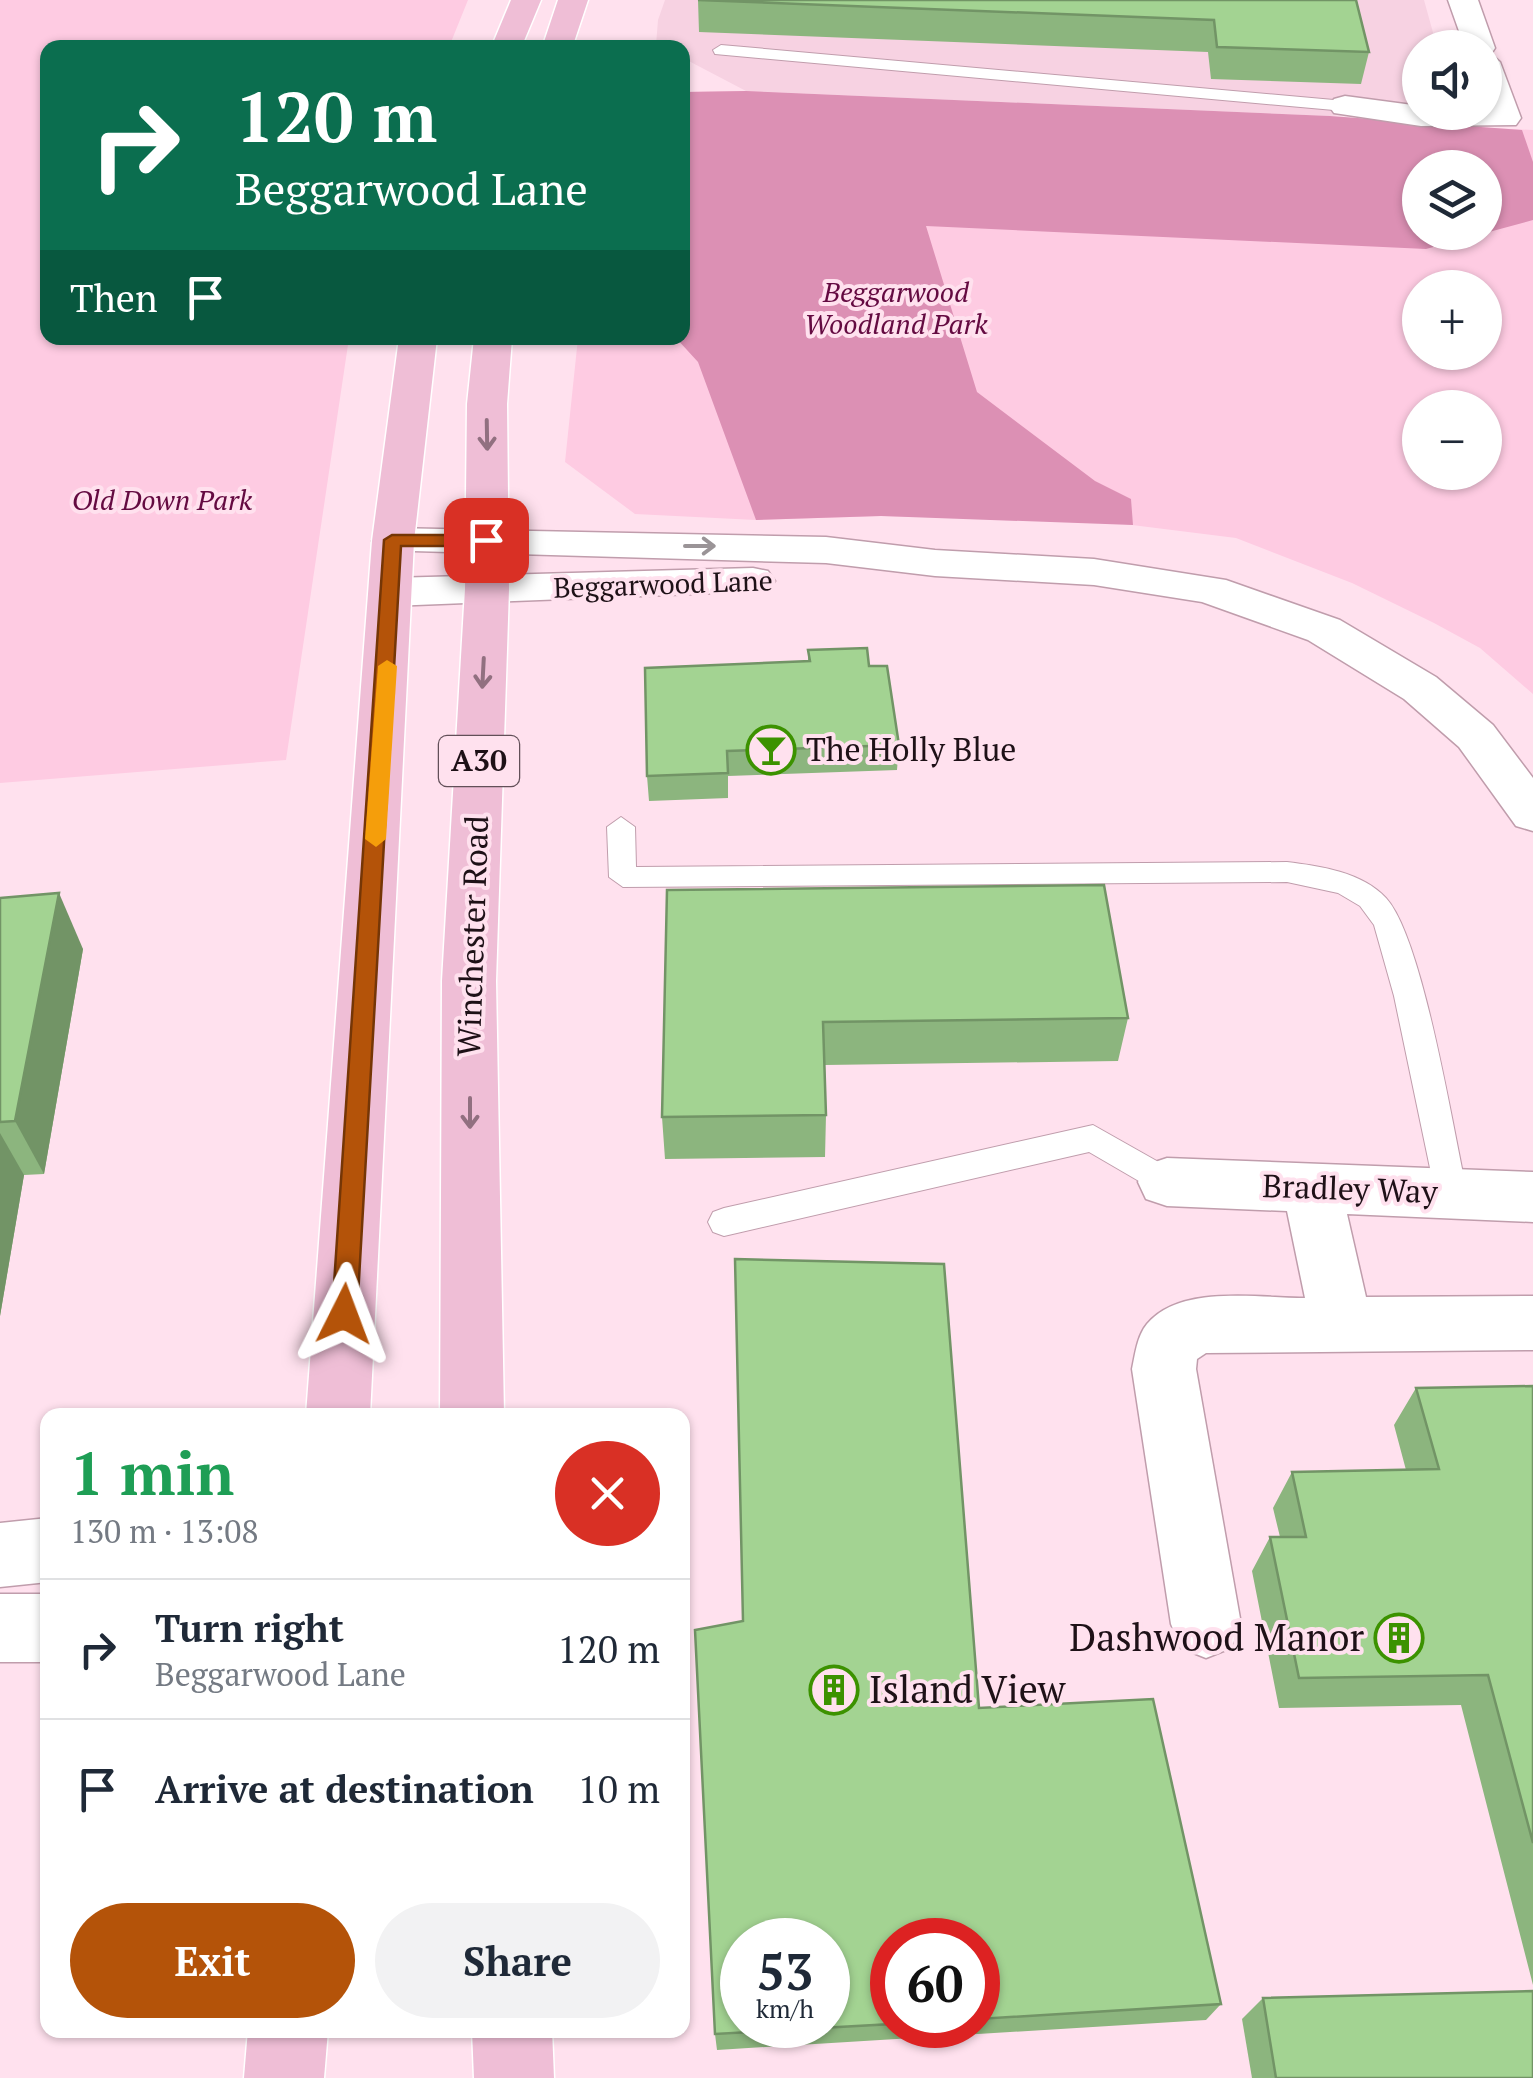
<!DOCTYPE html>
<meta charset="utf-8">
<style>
:root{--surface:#fff;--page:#f2f2f3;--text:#1f2937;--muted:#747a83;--line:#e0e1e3;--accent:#b45309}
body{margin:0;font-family:"PT Serif",serif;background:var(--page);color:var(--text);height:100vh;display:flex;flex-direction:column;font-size:38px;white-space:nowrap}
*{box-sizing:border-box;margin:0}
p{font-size:32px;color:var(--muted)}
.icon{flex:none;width:55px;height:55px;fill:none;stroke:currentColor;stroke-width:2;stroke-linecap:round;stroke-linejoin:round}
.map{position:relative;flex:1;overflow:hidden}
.details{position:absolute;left:40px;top:1408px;width:650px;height:630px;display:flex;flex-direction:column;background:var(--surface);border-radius:20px;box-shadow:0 2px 8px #0004}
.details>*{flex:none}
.guide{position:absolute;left:40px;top:40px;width:650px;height:305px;border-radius:20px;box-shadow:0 2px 8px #0004;background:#0b6e4f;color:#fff;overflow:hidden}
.controls{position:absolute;left:1402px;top:30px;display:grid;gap:20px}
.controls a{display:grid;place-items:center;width:100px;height:100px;border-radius:50%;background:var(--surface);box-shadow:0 2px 8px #0004;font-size:50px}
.speed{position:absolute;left:720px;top:1918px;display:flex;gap:20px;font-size:50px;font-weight:700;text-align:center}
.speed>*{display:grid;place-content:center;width:130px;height:130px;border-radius:50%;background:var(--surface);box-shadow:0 2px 8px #0004;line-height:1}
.speed small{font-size:25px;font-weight:400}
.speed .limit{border:15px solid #d22;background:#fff;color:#111}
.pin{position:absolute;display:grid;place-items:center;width:85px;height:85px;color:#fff;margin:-42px;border-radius:20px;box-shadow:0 5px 15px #0006}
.me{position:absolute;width:110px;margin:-55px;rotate:3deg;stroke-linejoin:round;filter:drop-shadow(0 0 8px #0008)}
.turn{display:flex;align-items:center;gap:35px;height:210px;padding:0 30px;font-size:45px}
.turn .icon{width:130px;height:130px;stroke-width:2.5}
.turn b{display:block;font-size:70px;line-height:85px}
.then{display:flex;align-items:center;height:95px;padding:0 30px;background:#0003;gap:20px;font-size:38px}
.round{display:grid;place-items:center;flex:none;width:105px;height:105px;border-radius:52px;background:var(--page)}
.overview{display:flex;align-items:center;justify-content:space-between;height:170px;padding:0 30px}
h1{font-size:60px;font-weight:600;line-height:75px;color:#1e9e55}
.cta{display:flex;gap:20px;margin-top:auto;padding:20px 30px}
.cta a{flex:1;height:115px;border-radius:60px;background:var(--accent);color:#fff;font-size:40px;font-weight:600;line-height:115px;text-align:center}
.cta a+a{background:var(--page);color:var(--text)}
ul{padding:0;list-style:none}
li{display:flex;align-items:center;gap:30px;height:140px;padding:0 30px;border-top:2px solid var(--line)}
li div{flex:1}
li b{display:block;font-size:38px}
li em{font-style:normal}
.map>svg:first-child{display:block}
.built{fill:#f7d2e2}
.green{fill:#fecbe2;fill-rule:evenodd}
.forest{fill:#dc90b4;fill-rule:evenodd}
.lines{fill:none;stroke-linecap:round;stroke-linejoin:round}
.lane-casing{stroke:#c09dac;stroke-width:2}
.street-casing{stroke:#c09dac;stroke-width:3}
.secondary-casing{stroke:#c09dac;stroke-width:3}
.primary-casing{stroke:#fff;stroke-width:3}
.lane{fill:#fff;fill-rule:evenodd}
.street{fill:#fff;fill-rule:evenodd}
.secondary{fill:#fff;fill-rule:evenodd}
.primary{fill:#efbed6;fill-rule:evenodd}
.wall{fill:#8cb57e;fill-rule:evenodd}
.shaded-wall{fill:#729466}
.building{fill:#a3d392;stroke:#729466;stroke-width:2.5;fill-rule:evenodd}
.oneway{stroke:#917080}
.oneway2{stroke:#9a9497}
.route{fill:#b45309;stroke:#753606;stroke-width:2.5}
.slow{fill:#f59e0b}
.labels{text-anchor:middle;stroke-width:8;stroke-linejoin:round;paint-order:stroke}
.far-park-label{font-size:28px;font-style:italic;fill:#640a41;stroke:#ffe1ee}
.far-street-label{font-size:28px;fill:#1e1117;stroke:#ffe1ee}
.shield{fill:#ffe1ee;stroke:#624f58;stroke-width:2.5}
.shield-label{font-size:30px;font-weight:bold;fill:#1e1117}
.poi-label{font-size:32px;fill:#1e1117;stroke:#ffe1ee;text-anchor:start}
.street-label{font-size:32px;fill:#1e1117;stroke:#ffe1ee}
.near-poi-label{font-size:38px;fill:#1e1117;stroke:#ffe1ee;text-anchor:end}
</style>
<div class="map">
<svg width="1533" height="2078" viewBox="0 0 1533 2078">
<rect width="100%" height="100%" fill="#ffe1ee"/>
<!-- built -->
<polygon class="built" points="665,0 1424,0 1437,47 1420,48 1420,109 1330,116 746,91 683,58 682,48 656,45 658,20"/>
<!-- green -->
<g class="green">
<polygon points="0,0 468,0 449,47 48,48 48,338 349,338 286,760 0,783"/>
<path d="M746 91 1533 130V694L1480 648 1434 623 1352 583 1236 538 1100 521 881 516 756 520 635 514 565 462 578 338H682L683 92ZM1420 168H1485V232H1420ZM1420 288H1485V352H1420ZM1420 408H1485V472H1420Z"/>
</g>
<!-- forest -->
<path class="forest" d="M746 91 1330 116 1522 130 1533 162V220L1426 249 926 226 977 392 1095 481 1131 499 1133 525 881 516 756 520 698 362 676 338H682L683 92ZM1420 168H1485V232H1420Z"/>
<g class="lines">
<!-- lane casing -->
<g class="lane-casing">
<g id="lane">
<polygon points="721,45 1345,101 1354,106 1345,111 715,54 713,50"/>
<path d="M621 817 635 827 636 867 1287 862C1320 866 1362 872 1386 898 1423 938 1453 1130 1467 1192L1462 1201 1451 1205 1440 1201 1435 1192 1394 996 1374 925 1360 906 1338 893 1287 882 623 887 609 877 607 827Z"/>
<polygon points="1093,1125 1178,1173 1183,1182 1178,1191 1167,1195 1156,1191 1089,1152 724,1236 713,1232 708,1222 713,1212 724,1208"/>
</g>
</g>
<!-- street casing -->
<g class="street-casing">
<g id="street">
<polygon points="1448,0 1478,0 1495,48 1491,54 1500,62 1521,118 1516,125 1421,126 1334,113 1329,106 1334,99 1345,96 1420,106 1420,112 1485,112 1485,48 1465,48"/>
<path d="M1167 1158 1533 1172V1222L1347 1214 1366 1297 1533 1296V1350L1206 1353 1197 1359 1196 1369 1241 1624 1231 1648 1206 1658 1181 1648 1171 1624 1132 1369C1135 1355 1137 1336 1147 1324 1180 1284 1259 1298 1305 1298L1287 1211 1167 1206 1146 1199 1138 1182 1146 1165Z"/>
<polygon points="48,1518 48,1582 0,1587 0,1523"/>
<rect x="0" y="1594" width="48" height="68"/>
</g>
</g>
<!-- secondary casing -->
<g class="secondary-casing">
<g id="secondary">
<polygon points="393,528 826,537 935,550 1094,559 1226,580 1340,620 1436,677 1493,725 1533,778 1533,831 1516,826 1459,747 1404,699 1308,640 1202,602 1094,585 935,576 826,563 378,550 372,541 378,532"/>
<polygon points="753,568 768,571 775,581 768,591 391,606 375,602 369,592 375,582 391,578"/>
</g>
</g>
<!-- primary casing -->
<g class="primary-casing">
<g id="primary">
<polygon points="511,0 541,0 521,48 491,48"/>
<polygon points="558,0 588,0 572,48 542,48"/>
<polygon points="399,338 437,338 414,541 370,1415 306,1415 372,541"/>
<polygon points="474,338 512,338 507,404 509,589 496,981 504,1415 440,1415 442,981 465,589 467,404"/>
<polygon points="248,2030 328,2030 324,2078 244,2078"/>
<polygon points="472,2030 552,2030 554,2078 474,2078"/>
</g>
</g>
<!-- lane -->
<use href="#lane" class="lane"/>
<!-- street -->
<use href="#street" class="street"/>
<!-- secondary -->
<use href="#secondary" class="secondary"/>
<!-- primary -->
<use href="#primary" class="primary"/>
</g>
<!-- wall -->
<g class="wall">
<polygon points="698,0 1356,0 1369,52 1361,84 1211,79 1208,52 699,32"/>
<polygon points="808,650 869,666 899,745 897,770 728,776 728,798 649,801 647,776 808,661"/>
<polygon points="667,890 1128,1018 1118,1061 825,1065 826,1115 825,1157 665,1159 662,1117"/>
<polygon points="0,898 83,949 44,1174 24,1175 0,1316"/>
<polygon points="1533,1386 1533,1985 1461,1705 1279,1708 1252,1571 1270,1537 1280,1537 1273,1508 1292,1472 1406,1470 1394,1425 1416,1388"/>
<path d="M979 1708 1221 2004 1206 2020 717 2050 715 2034ZM892 1940H978V2025H892Z"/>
<polygon points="1263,1998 1533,2078 1252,2078 1242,2019"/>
</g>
<!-- shaded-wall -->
<g class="shaded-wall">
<polygon points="59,893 83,949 44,1174 15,1121"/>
<polygon points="0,1133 24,1175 0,1316"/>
</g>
<!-- building -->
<g class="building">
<polygon points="698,0 1356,0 1369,52 1217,47 1214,20"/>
<polygon points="867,648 869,666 887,666 899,745 727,751 728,773 647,776 645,668 810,661 808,650"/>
<polygon points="1104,885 1128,1018 823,1022 826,1115 662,1117 667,890"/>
<polygon points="59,893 15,1121 0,1122 0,898"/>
<path d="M735 1259 944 1264 979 1708 1153 1699 1221 2004 978 2019V1940H892V2024L715 2034 695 1630 743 1621ZM742 1940H828V2025H742Z"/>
<polygon points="1533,1386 1533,1843 1488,1675 1299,1678 1270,1537 1306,1537 1292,1472 1439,1469 1416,1388"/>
<polygon points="1533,1991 1533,2078 1276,2078 1263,1998"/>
</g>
<!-- one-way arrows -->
<defs><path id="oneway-shaft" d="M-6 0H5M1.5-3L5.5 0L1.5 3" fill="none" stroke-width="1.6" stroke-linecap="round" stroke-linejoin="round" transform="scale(2.5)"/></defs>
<g class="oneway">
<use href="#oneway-shaft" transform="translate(487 435) rotate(89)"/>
<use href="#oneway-shaft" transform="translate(483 673) rotate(93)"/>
<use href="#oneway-shaft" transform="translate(470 1113) rotate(90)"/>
</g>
<use class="oneway2" href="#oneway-shaft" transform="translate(700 546)"/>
<!-- route -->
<polygon class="route" points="392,535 486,535 495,540 486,546 401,546 357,1314 344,1325 332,1314 384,540"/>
<!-- slow -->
<polygon class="slow" points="387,660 397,666 386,839 376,847 365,839 378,666"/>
<!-- icons -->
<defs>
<g id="bar-ring" transform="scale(2.5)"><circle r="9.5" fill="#ffe1ee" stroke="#3c9200" stroke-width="1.5"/><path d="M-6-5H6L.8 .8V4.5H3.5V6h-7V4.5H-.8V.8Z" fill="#3c9200"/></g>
<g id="building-ring" transform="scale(2.5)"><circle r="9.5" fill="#ffe1ee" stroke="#3c9200" stroke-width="1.5"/><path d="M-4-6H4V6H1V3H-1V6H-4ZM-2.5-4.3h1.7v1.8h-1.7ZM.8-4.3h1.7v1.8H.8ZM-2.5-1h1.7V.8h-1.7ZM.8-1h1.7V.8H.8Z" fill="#3c9200"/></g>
</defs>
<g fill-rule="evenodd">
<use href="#bar-ring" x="771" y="750"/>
<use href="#building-ring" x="1399" y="1638"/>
<use href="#building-ring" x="834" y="1690"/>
</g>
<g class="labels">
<!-- far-park labels -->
<g class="far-park-label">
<text x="896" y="302">Beggarwood<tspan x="896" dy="32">Woodland Park</tspan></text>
<text x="162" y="510">Old Down Park</text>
</g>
<!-- far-street labels -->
<g class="far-street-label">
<text transform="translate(663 584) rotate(-2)" y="10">Beggarwood Lane</text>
</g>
<!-- shield labels -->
<rect class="shield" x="439" y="736" width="80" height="50" rx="8"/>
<g class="shield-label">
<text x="479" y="771">A30</text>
</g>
<!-- poi labels -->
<g class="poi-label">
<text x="806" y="761">The Holly Blue</text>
</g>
<!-- street labels -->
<g class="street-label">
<text transform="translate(473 936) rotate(-88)" y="11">Winchester Road</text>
<text transform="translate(1350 1189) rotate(2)" y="11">Bradley Way</text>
</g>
<!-- near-poi labels -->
<g class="near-poi-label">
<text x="1364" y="1651">Dashwood Manor</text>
<text x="869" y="1703" text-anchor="start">Island View</text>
</g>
</g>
</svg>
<div class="controls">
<a><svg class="icon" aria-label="sound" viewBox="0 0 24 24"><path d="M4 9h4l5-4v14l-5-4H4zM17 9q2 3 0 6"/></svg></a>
<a><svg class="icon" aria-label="layers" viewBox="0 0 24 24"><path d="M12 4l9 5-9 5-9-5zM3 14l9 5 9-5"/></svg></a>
<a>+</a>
<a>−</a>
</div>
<div class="speed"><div>53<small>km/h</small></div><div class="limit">60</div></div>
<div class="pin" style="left:486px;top:540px;background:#d93025"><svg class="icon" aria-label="arrive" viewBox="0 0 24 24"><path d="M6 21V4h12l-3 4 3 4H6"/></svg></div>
<svg class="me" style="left:344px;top:1314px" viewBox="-20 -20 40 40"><path d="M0-17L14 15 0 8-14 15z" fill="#b45309" stroke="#fff" stroke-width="4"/></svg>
<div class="guide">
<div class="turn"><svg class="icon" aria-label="right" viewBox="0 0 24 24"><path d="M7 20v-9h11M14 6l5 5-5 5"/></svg><div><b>120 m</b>Beggarwood Lane</div></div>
<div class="then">Then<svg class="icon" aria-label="arrive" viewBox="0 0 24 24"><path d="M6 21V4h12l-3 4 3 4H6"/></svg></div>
</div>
<section class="details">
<div class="overview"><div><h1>1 min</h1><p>130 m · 13:08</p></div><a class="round" style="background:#d93025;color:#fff"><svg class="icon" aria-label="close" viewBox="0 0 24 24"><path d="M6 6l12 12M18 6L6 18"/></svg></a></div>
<ul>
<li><svg class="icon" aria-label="right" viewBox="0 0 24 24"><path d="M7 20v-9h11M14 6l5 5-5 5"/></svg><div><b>Turn right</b><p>Beggarwood Lane</p></div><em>120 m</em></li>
<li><svg class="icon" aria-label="arrive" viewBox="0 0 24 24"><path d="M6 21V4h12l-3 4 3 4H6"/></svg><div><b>Arrive at destination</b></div><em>10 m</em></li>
</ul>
<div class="cta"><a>Exit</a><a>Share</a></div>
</section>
</div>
